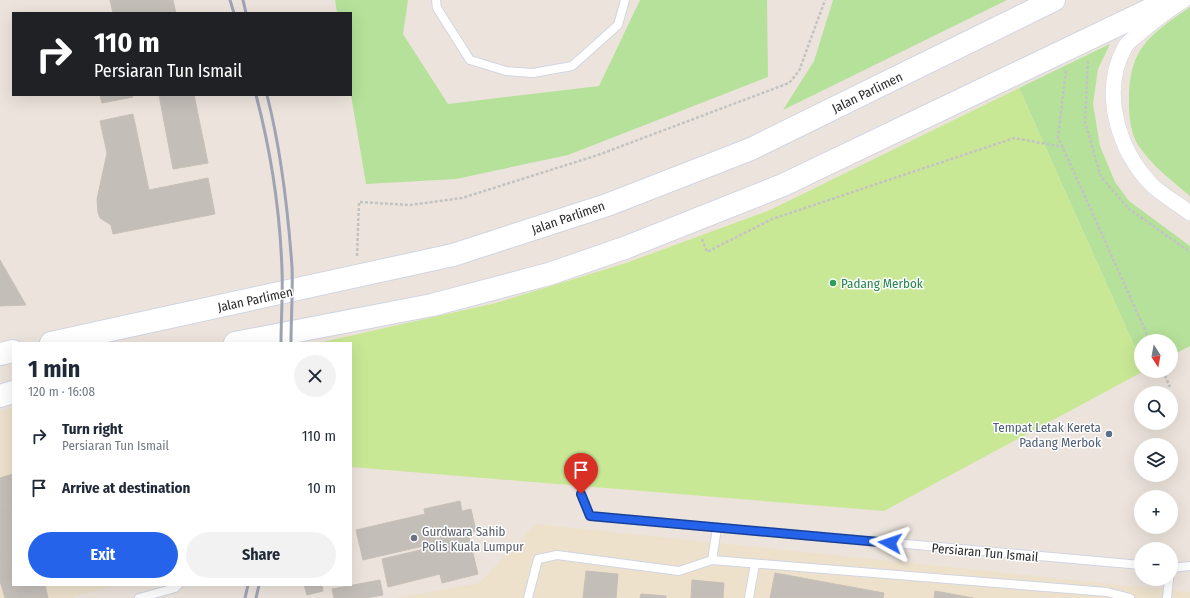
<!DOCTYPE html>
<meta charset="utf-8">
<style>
:root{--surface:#fff;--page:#f2f2f3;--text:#1f2937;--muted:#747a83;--accent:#2563eb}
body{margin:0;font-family:"Fira Sans Condensed",sans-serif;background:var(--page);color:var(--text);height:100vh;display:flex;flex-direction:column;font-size:15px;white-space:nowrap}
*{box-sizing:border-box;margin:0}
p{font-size:13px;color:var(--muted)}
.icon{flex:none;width:22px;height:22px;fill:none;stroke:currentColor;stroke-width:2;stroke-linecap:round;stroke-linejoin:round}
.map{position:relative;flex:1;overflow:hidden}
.details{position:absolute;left:12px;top:342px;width:340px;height:244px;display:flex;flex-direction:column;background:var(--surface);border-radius:0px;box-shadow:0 4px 16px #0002}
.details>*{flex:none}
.hud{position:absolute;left:12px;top:12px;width:340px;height:84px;border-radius:0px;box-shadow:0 4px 16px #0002;background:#202124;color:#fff;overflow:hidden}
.needle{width:26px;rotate:169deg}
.controls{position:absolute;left:1134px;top:334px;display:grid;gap:8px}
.controls a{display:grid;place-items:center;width:44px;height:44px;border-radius:50%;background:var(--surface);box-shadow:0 4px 16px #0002;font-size:20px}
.pin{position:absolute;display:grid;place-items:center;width:34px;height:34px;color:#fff;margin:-41px -17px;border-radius:50% 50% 50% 0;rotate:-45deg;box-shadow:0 0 4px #0007}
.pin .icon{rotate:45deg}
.me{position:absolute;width:44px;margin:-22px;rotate:275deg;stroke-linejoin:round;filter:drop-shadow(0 0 3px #0008)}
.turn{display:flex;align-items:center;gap:14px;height:84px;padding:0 16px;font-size:18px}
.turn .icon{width:52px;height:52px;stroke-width:2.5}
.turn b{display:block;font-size:28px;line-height:34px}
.round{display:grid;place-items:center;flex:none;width:42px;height:42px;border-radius:21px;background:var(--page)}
.head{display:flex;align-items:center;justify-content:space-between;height:68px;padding:0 16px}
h1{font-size:24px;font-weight:700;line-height:30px}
.primary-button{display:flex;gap:8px;margin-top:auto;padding:8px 16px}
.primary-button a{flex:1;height:46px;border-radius:24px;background:var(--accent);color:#fff;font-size:16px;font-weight:700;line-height:46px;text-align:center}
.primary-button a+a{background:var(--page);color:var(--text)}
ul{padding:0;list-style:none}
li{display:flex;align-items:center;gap:12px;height:52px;padding:0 16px}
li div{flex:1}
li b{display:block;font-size:15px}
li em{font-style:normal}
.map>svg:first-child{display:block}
.education{fill:#ede1cc}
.green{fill:#b5e19a}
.pitch{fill:#c9e896}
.building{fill:#c4beb9;stroke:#c7c0b6}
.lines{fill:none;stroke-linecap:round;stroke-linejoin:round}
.lane-casing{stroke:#d1d5e2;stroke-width:10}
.street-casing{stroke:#d1d5e2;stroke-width:16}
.secondary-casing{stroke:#d1d5e2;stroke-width:24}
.path{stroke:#c3c3c3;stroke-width:2.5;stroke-dasharray:3 2;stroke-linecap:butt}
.lane{stroke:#fff;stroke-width:8}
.street{stroke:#fff;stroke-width:15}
.secondary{stroke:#fff;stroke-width:22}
.rail{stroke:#9fa3b4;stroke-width:3}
.route-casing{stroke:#184099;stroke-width:10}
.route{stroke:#2563eb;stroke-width:7}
.leisure-dot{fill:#2e9e5b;stroke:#fff;stroke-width:1.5}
.service-dot{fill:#5c6f8a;stroke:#fff;stroke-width:1.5}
.worship-dot{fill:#6b7280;stroke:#fff;stroke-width:1.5}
.labels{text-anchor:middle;stroke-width:3;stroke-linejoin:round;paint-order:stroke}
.street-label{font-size:13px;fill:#2a2a2a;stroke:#fff}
.leisure-label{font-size:13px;fill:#27864d;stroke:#fff;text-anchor:start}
.service-label{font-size:13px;fill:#4e5e75;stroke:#fff;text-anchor:end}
.worship-label{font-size:13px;fill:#5b616d;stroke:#fff;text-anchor:start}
</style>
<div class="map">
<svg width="1190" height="598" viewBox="0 0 1190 598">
<rect width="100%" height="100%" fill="#ece4dc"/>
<!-- education -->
<g class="education">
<polygon points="13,408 13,585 122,585 75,596 73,598 0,598 0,411"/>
<polygon points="535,524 1190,592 1190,598 396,598 479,583"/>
</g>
<!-- green -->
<g class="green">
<polygon points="335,0 408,0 403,34 448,104 599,86 640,0 767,0 768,77 568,155 456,179 366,184 351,95 351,13 337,13"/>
<polygon points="833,0 1007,0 783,110 814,61"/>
<path d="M1190 7V196C1171 180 1152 166 1138 145 1131 134 1129 116 1129 104 1128 49 1148 36 1190 7Z"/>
<polygon points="1110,44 1098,69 1093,104 1100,146 1115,182 1129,201 1190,246 1190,346 1171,356 1171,341 1141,341 1141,361 1019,88"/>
</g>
<!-- pitch -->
<polygon class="pitch" points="1019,88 1141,361 1141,371 1144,371 884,511 351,467 351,343 318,343 496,303 626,263 770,210"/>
<!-- building -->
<g class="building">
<polygon points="110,0 173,0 176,13 113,13"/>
<polygon points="100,95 132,95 133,97 102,103"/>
<polygon points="159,95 194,95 208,163 173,169"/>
<polygon points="133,114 149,190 208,178 215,214 113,234 111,225 100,218 98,213 97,199 107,153 100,121"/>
<polygon points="0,260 26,305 0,306"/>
<polygon points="13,474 13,504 0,507 0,478"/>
<polygon points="460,501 462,511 471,509 476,531 468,533 478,574 442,583 440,574 388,587 382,559 433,547 432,544 363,560 356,530 425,514 424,509"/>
<polygon points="13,504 13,521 9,505"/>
<polygon points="9,505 13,521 13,541 4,543 17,598 5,598 0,581 0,507"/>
<polygon points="13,541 13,581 4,543"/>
<polygon points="586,571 618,574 616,598 583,598"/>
<polygon points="775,573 884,593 883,598 770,598"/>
<polygon points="380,580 383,595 366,598 334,598 332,589"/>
<polygon points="692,580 724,583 723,598 691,598"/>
<polygon points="14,585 45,585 48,598 17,598"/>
<polygon points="304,585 322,585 323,591 307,595"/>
<polygon points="935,591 973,598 934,598"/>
<polygon points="641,594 666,596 666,598 640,598"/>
</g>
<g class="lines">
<!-- lane casing -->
<g class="lane-casing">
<g id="lane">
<polyline points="436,0 437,8 470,60 506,71 533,73 572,66 618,25 625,0"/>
<polyline points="581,494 590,516 1141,565"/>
<polyline points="712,560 717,528"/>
<polyline points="1171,568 1190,566"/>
<polyline points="139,598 175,588 178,585"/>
<polyline points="528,598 538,559 557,555 679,571 712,560 1107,592 1130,598"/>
<polyline points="749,598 755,564"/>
<polyline points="1167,598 1169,579"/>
</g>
</g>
<!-- street casing -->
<g class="street-casing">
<path id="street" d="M1184 0C1167 11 1151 23 1136 36 1132 39 1127 43 1125 47 1100 92 1118 151 1153 186 1164 196 1178 204 1190 213"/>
</g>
<!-- secondary casing -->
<g class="secondary-casing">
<g id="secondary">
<polyline points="51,343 453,255 607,205 751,149 1054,0"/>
<polyline points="235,343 432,305 549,274 627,247 783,185 1170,0"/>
<polyline points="0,354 13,351"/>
<polyline points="0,396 13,392"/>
</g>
</g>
<!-- path -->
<g class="path">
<polyline points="1088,61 1085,122 1101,177 1129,209 1190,252"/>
<polyline points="1066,71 1058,137 1150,341"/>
<polyline points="702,239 707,252 772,219 1014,138 1063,147"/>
<polyline points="357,256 359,202 410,205 462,198 598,155 789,83 799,71 825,0"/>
<polyline points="1163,371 1170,387"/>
</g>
<!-- lane -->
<use href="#lane" class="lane"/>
<!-- street -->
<use href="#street" class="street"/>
<!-- secondary -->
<use href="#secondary" class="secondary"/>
<!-- rail -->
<g class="rail">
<polyline points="230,0 234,13"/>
<polyline points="243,0 246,13"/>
<path d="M256 95C271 152 280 211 282 270 283 294 281 319 281 343"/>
<path d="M267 95C281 150 288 211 292 267 293 292 291 318 291 343"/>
<polyline points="245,598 248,585"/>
<polyline points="256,598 259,585"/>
</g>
</g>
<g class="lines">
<!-- route casing -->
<g class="route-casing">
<polyline id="route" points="581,494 590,516 890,543"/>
</g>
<!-- route -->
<use href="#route" class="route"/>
</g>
<!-- markers -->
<circle class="leisure-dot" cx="833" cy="283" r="4"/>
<circle class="service-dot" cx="1109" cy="434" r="4"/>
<circle class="worship-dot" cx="414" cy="538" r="4"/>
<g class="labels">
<!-- street labels -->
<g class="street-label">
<text transform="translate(867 92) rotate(-26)" y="5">Jalan Parlimen</text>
<text transform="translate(568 217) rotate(-19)" y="5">Jalan Parlimen</text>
<text transform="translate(255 299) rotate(-12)" y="5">Jalan Parlimen</text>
<text transform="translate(985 552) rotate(5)" y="5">Persiaran Tun Ismail</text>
</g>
<!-- leisure labels -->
<g class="leisure-label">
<text x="841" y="288">Padang Merbok</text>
</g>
<!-- service labels -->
<g class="service-label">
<text x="1101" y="432">Tempat Letak Kereta<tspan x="1101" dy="15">Padang Merbok</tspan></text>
</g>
<!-- worship labels -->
<g class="worship-label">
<text x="422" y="536">Gurdwara Sahib<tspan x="422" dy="15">Polis Kuala Lumpur</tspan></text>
</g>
</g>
</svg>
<div class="controls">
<a><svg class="needle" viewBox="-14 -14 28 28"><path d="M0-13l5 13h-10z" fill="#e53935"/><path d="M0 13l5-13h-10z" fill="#747a83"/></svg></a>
<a><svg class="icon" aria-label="search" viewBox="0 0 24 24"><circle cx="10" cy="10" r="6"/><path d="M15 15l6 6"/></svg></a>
<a><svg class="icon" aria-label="layers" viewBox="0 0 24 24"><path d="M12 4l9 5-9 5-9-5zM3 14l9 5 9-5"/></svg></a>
<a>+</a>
<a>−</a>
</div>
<div class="pin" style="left:581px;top:494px;background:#d93025"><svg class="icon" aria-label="arrive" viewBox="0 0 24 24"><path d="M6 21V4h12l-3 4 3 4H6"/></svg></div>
<svg class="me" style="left:890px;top:543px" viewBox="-20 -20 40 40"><path d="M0-17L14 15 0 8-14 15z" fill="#2563eb" stroke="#fff" stroke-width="4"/></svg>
<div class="hud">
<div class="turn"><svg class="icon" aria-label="right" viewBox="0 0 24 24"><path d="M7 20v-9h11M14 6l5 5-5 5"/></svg><div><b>110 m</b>Persiaran Tun Ismail</div></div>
</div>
<section class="details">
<div class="head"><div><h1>1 min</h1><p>120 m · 16:08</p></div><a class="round"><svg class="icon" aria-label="close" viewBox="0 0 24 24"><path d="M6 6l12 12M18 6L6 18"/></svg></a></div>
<ul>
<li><svg class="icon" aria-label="right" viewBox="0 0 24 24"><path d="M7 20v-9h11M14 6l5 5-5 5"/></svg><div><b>Turn right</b><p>Persiaran Tun Ismail</p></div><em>110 m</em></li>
<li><svg class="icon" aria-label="arrive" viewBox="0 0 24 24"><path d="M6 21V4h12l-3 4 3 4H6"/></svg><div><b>Arrive at destination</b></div><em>10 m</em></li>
</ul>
<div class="primary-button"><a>Exit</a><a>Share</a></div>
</section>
</div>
